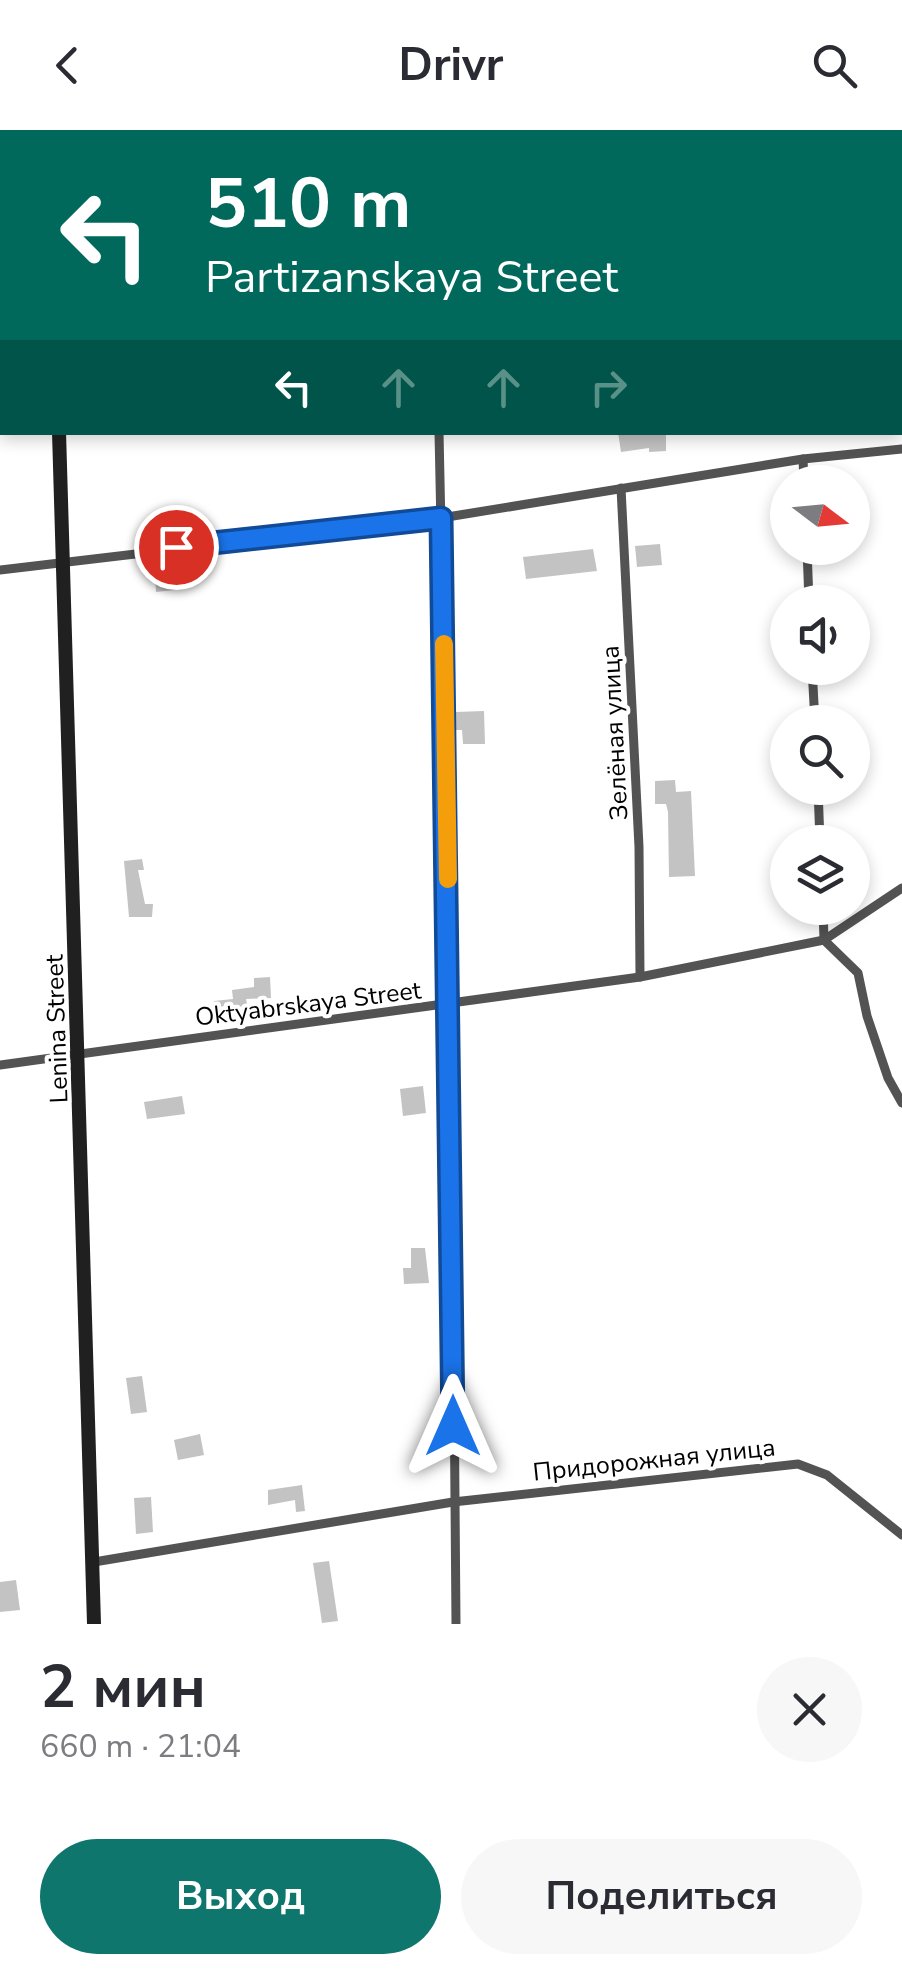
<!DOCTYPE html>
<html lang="ru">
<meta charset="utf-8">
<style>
:root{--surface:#fff;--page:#f7f7f7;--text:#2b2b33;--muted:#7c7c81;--accent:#0f766e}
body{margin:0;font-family:"Nunito Sans",sans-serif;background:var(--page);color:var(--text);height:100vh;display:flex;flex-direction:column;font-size:38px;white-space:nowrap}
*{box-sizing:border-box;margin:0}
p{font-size:32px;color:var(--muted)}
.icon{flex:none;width:55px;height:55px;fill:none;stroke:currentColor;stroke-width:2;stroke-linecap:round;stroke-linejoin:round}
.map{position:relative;height:1494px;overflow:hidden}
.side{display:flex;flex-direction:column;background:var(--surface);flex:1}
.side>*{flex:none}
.hud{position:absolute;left:0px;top:0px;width:902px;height:305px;box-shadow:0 5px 15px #0003;background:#00695c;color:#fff;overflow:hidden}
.needle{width:65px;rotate:106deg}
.tools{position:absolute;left:770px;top:335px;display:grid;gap:20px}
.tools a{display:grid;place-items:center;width:100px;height:100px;border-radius:50%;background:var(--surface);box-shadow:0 5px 15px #0003;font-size:50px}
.pin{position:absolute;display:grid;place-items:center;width:85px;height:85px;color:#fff;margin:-42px;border:5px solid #fff;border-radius:50%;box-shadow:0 2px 10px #0007}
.me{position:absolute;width:110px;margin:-55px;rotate:0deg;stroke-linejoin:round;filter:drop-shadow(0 0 8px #0008)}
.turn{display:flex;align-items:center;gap:35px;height:210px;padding:0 40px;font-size:45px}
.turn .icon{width:130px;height:130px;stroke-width:2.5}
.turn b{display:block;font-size:70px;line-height:85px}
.lanes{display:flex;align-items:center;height:95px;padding:0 40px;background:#0003;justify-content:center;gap:50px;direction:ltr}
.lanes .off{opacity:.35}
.round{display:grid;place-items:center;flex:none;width:105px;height:105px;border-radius:52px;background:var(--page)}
.summary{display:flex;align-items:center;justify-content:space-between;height:170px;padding:0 40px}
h1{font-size:60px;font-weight:700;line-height:75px}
.action{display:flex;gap:20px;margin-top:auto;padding:20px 40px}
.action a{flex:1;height:115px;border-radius:60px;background:var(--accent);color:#fff;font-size:40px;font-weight:700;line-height:115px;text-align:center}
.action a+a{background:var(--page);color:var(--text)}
header{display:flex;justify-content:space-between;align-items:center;height:130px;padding:0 40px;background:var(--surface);font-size:45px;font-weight:700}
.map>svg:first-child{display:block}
.building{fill:#c3c3c3}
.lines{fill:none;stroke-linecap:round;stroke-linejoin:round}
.street{stroke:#535353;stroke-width:9}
.secondary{stroke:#202020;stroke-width:14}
.route-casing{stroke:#114b97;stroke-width:25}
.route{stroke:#1a73e8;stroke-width:18}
.slow{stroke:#f59e0b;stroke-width:18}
.labels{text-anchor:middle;stroke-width:8;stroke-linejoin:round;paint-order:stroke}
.street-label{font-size:25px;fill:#000;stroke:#fff}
</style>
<header><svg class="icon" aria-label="back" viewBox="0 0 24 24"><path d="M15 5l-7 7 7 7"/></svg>Drivr<svg class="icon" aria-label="search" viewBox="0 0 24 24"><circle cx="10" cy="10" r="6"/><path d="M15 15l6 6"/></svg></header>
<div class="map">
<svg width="902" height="1494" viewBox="0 0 902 1494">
<rect width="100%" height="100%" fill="#fff"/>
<!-- building -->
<g class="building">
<polygon points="618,302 666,302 666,321 649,322 649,318 621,322"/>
<polygon points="660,414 662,435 637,437 635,416"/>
<polygon points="593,419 597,441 526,449 523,427"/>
<polygon points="181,441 183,459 156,462 155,443"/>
<polygon points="484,581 485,614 463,614 462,600 456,600 456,582"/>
<polygon points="675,650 676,662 691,661 695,746 669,747 668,682 666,674 655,674 655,651"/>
<polygon points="142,729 144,740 138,740 145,774 153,774 152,787 129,787 124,731"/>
<polygon points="270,847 271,868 246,869 249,883 216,889 214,871 233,869 232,860 254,857 254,848"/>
<polygon points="423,956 426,983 403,986 400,959"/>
<polygon points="182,966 185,984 147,989 144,972"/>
<polygon points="411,1118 425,1118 429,1153 404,1154 403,1138 411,1138"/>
<polygon points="142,1246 147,1282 131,1284 126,1248"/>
<polygon points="200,1304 204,1325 178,1330 174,1310"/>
<polygon points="302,1355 305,1381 296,1382 295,1370 268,1375 268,1360"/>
<polygon points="151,1367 153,1402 136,1404 134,1368"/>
<polygon points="329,1431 338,1491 322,1493 313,1433"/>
<polygon points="16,1450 20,1480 0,1482 0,1452"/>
</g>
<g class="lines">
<!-- street -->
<g class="street">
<polyline points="431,0 431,2"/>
<polyline points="735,0 735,2"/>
<polyline points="900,132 902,132"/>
<polyline points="439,302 451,875 456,1494"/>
<polyline points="803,329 804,352"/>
<polyline points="621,358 639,717 640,847"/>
<polyline points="807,418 809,472"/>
<polyline points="0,440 441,388 803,329 902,319"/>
<polyline points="812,538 815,592"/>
<polyline points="818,658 820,712"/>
<polyline points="823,778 824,810 858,843 867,886 888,948 902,973"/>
<polyline points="0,935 640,847 824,810 902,758"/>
<polyline points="94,1432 453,1372 798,1334 827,1345 902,1405"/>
</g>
<!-- secondary -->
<g class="secondary">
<polyline points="52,0 52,2"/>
<polyline points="59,302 94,1494"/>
</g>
</g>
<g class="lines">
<!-- route casing -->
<g class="route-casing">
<polyline id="route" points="176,417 441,388 453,1296"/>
</g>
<!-- route -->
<use href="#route" class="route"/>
<!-- slow -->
<polyline class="slow" points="444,514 448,749"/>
</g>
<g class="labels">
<!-- street labels -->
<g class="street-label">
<text transform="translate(614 603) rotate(-93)" y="9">Зелёная улица</text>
<text transform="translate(308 873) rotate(-7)" y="9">Oktyabrskaya Street</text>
<text transform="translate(56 899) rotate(-92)" y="9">Lenina Street</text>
<text transform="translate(654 1329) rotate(-6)" y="9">Придорожная улица</text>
</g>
</g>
</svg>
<div class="tools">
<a><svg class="needle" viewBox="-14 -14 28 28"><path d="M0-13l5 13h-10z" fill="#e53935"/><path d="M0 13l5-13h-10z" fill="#7c7c81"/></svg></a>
<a><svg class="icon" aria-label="sound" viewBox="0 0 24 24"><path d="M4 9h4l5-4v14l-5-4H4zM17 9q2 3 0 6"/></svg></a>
<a><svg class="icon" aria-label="search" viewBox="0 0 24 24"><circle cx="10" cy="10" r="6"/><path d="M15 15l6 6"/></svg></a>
<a><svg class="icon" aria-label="layers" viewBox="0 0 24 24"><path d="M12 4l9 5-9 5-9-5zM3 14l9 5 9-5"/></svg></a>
</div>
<div class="pin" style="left:176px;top:417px;background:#d93025"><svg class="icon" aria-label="arrive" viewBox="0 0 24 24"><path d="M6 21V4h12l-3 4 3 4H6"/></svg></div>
<svg class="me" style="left:453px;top:1296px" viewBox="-20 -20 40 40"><path d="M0-17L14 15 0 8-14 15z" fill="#1a73e8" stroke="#fff" stroke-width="4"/></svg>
<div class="hud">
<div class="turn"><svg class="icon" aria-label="left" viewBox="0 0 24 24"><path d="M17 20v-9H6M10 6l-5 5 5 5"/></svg><div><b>510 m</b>Partizanskaya Street</div></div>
<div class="lanes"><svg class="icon" aria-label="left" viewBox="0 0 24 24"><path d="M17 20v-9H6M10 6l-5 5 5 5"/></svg><svg class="icon off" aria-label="ahead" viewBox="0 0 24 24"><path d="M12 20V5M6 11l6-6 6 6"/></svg><svg class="icon off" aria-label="ahead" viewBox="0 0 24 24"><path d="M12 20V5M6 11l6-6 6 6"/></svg><svg class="icon off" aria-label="right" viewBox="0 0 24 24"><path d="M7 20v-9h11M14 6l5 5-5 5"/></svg></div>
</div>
</div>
<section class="side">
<div class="summary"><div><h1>2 мин</h1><p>660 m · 21:04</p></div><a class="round"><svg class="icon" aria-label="close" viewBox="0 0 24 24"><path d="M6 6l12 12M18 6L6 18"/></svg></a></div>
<div class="action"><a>Выход</a><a>Поделиться</a></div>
</section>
